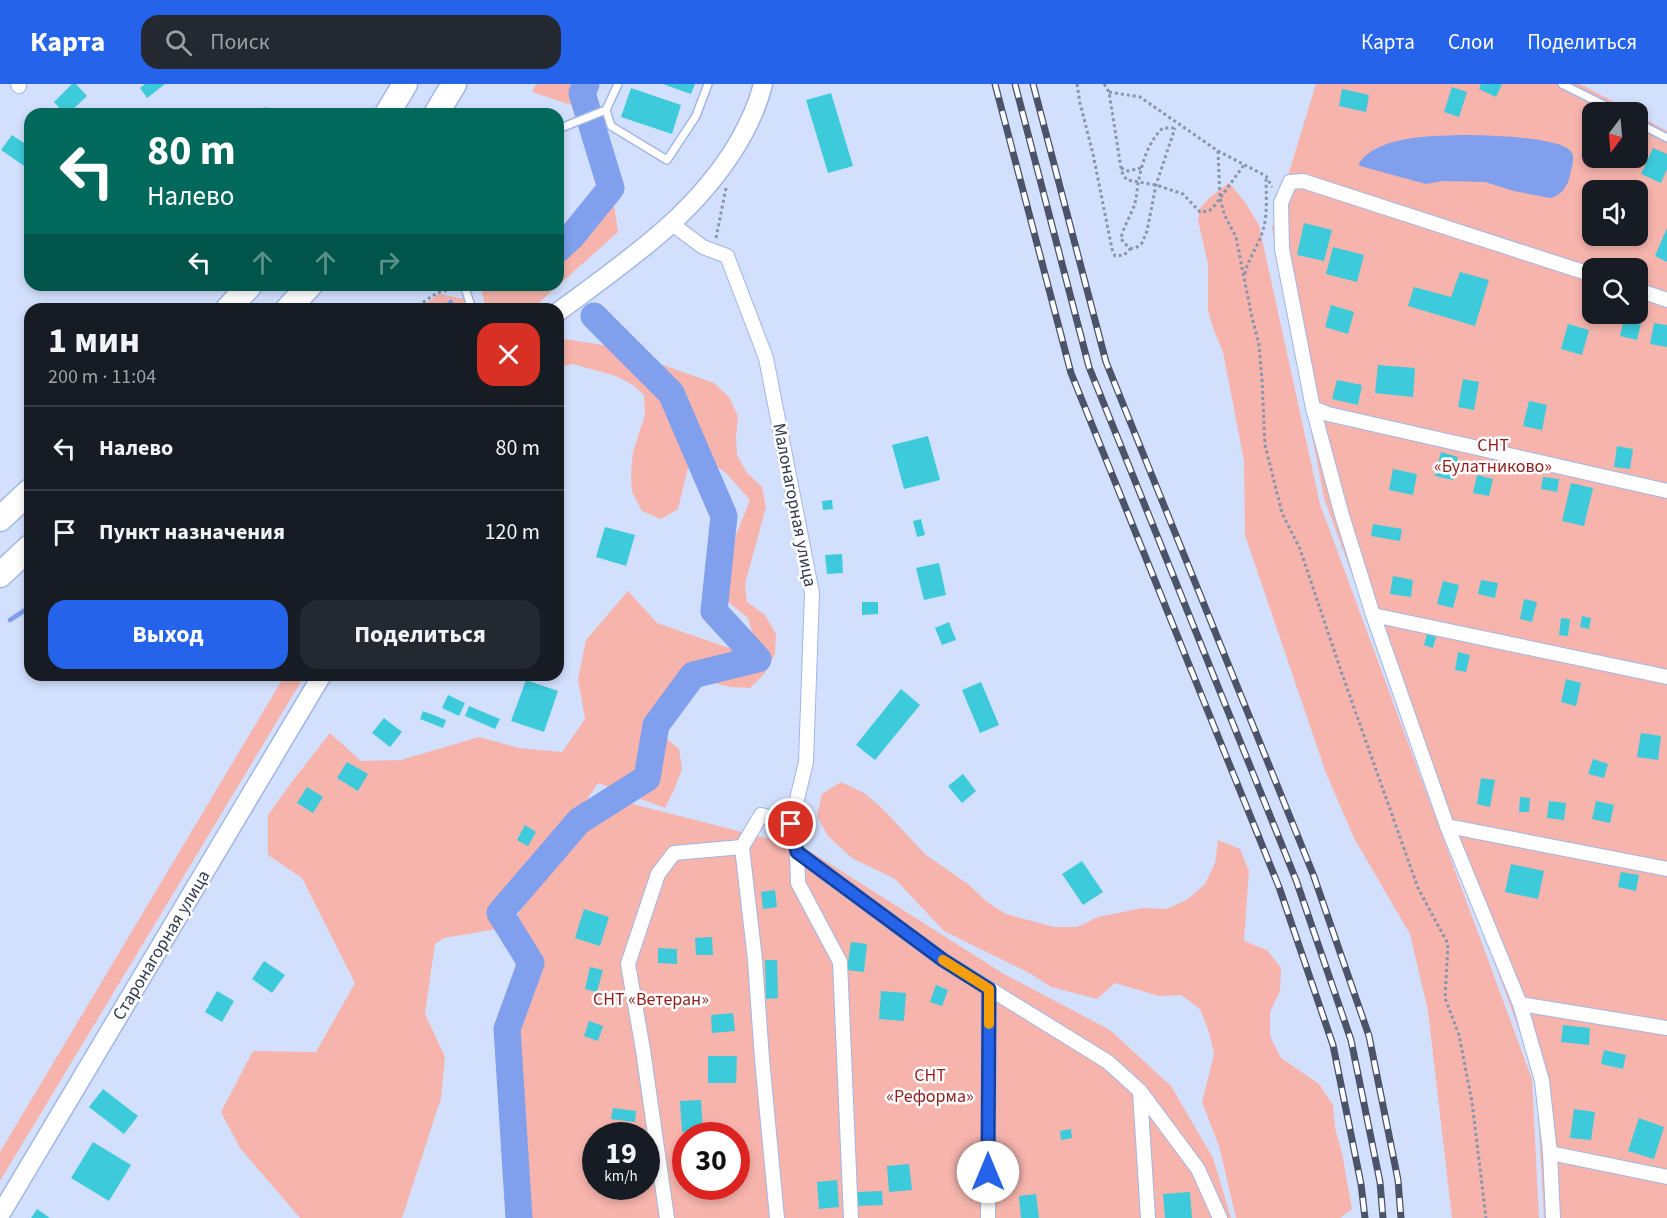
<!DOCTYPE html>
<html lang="ru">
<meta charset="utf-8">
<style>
:root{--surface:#171b24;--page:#242831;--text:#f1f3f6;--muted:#9ea1a6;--line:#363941;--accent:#2563eb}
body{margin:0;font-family:"Source Sans 3",sans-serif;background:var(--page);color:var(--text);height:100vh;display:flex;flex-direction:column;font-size:22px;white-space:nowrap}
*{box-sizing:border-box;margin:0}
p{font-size:20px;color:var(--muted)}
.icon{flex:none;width:33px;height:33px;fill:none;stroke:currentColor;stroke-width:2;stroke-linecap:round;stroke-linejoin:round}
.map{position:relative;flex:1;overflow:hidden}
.drawer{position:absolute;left:24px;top:219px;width:540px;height:378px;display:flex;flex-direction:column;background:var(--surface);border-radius:18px;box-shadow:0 3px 9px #0003}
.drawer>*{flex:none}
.guide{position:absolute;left:24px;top:24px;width:540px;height:183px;border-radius:18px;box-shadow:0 3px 9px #0003;background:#00695c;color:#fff;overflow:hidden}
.needle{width:39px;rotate:196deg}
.fabs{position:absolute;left:1582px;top:18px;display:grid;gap:12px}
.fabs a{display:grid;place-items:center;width:66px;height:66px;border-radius:12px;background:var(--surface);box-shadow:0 3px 9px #0003;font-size:30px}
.speed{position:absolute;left:582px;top:1038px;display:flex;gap:12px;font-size:30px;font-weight:700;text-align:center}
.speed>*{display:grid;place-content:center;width:78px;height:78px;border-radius:50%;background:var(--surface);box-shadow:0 3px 9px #0003;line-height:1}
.speed small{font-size:15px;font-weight:400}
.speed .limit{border:9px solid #d22;background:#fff;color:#111}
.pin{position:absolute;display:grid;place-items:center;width:51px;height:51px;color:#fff;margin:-26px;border:3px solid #fff;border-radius:50%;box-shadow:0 2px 6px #0007}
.me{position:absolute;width:66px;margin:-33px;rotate:0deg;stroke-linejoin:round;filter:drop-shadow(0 0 4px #0008)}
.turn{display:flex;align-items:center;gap:21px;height:126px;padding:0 24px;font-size:27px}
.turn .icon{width:78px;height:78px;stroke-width:2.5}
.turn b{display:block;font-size:42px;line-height:51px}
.lanes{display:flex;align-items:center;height:57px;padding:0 24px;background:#0003;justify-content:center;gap:30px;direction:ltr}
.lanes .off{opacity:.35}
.round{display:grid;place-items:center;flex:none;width:63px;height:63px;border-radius:18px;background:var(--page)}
.summary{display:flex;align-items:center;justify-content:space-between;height:102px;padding:0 24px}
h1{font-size:36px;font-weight:700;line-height:45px}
.primary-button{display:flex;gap:12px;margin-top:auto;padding:12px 24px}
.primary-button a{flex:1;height:69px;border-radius:18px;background:var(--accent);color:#fff;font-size:24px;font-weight:700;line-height:69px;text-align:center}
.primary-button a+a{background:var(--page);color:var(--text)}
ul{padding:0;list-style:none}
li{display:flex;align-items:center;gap:18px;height:84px;padding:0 24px;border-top:2px solid var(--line)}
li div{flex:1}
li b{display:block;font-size:22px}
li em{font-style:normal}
header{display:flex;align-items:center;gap:36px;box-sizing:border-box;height:84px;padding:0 30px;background:var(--accent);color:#fff}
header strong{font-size:28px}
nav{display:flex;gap:33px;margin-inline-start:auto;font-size:21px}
.search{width:420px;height:54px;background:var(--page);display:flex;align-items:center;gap:15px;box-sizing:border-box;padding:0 21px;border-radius:18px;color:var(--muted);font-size:22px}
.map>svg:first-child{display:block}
.green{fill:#f6b4ad;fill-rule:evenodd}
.water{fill:#809fec}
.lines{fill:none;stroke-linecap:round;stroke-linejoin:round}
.stream{stroke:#809fec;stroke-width:4.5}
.river{stroke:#809fec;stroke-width:27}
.building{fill:#3dcada}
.service-casing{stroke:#a2b6e5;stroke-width:10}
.minor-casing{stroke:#a2b6e5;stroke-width:16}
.secondary-casing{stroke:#a2b6e5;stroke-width:21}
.motorway-casing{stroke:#a2b6e5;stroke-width:27}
.path{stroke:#8994ad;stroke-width:3;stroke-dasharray:3 3;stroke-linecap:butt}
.service{stroke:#fff;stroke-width:7}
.minor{stroke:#fff;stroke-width:14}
.secondary{stroke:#fff;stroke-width:18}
.motorway{stroke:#fff;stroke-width:24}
.rail-casing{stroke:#4b5369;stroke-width:7}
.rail{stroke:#fff;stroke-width:4.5;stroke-dasharray:14;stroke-linecap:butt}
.route-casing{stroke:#184099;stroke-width:15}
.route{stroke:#2563eb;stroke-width:10}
.slow{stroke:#f59e0b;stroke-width:10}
.labels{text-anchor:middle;stroke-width:5;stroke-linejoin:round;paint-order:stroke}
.park-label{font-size:18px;fill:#8f1f1e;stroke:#fff}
.street-label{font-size:18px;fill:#333b4f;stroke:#fff}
</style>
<header>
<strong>Карта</strong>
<div class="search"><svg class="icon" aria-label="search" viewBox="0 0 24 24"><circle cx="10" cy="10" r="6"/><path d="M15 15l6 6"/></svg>Поиск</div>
<nav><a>Карта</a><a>Слои</a><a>Поделиться</a></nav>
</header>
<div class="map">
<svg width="1667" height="1134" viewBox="0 0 1667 1134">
<rect width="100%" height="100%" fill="#d3e0fd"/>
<!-- green -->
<g class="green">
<polygon points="536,0 591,0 574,22 532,8"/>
<path d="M1316 0H1580L1633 28H1593V74H1638V31L1667 47V1134H1544L1536 992 1324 414 1272 144ZM1593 106H1638V152H1593ZM1593 184H1638V230H1593Z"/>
<polygon points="1229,99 1245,118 1259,141 1320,420 1532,995 1539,1134 1452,1134 1428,927 1410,850 1354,754 1326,689 1245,451 1244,377 1223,268 1214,247 1208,227 1208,180 1198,136 1200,124 1210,113"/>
<polygon points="614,121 618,148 532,225 486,225 480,201 558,201 558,144 586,124"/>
<polygon points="439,210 465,215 466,225 418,225"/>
<path d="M558 254 609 262 714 299 729 313 738 332 736 353 737 371 747 389 762 403 766 423 745 500 747 518 765 531 776 550 775 570 764 590 750 604 730 603 710 598 689 603 671 613 659 631 663 652 679 665 682 685 674 706 665 724 598 699 531 799 497 845 444 854 435 860 425 930 445 973 441 1014 402 1134H300L240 1064 221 1028 253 967 316 968 355 899 302 794 268 771V731L291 699 330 649 361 677 401 676 479 653 519 664 562 668 585 635 578 595 586 556 628 507 657 539 735 566 755 559 748 534 725 515C727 496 728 476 734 457 738 444 745 430 750 416L726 389 705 374 688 384 678 425 661 435 642 427 632 408 631 388 633 368 645 331 644 311 633 301 616 292 573 280 558 283Z"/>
<polygon points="285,591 305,591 0,1097 0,1068"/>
<polygon points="841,698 864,709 882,724 926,771 968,800 986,817 1006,830 1054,843 1077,843 1098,833 1143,824 1167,825 1188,815 1205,800 1215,779 1218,756 1240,765 1249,787 1244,857 1267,866 1281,884 1280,907 1270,928 1270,952 1281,974 1319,1000 1333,1021 1335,1044 1342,1069 1352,1125 1340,1134 1236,1134 1219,1062 1202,1018 1214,970 1209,948 1200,925 1181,911 1159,912 1115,899 1097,915 1051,903 1031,890 944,847 895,795 852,774 828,752 817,732 822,710"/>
<path d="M597 711 805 764 1004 890 1110 946 1171 1002 1213 1074 1231 1134H514L508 1120 517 832ZM596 1052H646V1102H596ZM686 1052H736V1102H686Z"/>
</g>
<!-- water -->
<path class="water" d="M1460 51C1480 51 1564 52 1572 69 1575 75 1571 85 1570 91 1568 102 1561 112 1550 114L1514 107 1485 98 1443 97 1426 100 1360 82 1359 79C1378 52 1430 52 1460 51Z"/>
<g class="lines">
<!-- stream -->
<g class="stream">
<polyline points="444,225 451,218"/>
<polyline points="10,536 30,523"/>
</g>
<!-- river -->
<g class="river">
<polyline points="558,165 572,152 611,104 582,9 586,0"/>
<polyline points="519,1134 507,945 531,879 500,829 579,737 647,694 656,641 693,591 758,575 714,527 724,432 671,309 594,232"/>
</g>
</g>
<!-- building -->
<g class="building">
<polygon points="72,0 76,0 87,12 68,30 65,30 54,18"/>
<polygon points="145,0 165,0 147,14 140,4"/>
<polygon points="663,0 695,0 691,10"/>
<polygon points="1481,0 1502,0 1496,13 1479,5"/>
<polygon points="1452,3 1467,8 1459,33 1444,28"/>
<polygon points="631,4 681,21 672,50 621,33"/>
<polygon points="1342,5 1369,11 1366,28 1339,22"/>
<polygon points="831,9 853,82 828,89 806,16"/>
<polygon points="266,23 269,30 245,30"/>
<polygon points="12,51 30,63 30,86 1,66"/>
<polygon points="1653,64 1667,70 1667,85 1661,99 1641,90"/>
<polygon points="1304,139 1332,146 1324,177 1297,171"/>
<polygon points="1667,144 1667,178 1655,172"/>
<polygon points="1333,163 1364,171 1357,198 1326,190"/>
<polygon points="1460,188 1489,196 1475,242 1408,222 1414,203 1451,213"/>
<polygon points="1331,221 1354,228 1348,250 1325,243"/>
<polygon points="1625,231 1642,235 1637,256 1620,252"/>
<polygon points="1654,239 1667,241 1667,263 1650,260"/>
<polygon points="1568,240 1589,246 1582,271 1561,265"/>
<polygon points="1378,281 1415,284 1413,313 1375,309"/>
<polygon points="1463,295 1479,298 1474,326 1458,323"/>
<polygon points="1337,296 1362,301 1358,321 1332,315"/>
<polygon points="1529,317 1547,321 1542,346 1523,342"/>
<polygon points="928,352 940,396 904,405 892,361"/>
<polygon points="1617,362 1633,365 1630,385 1614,383"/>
<polygon points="1441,368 1458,373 1453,396 1435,392"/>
<polygon points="1393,385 1417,390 1413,411 1389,406"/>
<polygon points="1477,391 1493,395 1489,412 1473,409"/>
<polygon points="1543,393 1559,395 1557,408 1541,405"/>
<polygon points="1571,399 1593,404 1584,442 1562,437"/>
<polygon points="832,416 833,425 823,426 822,417"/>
<polygon points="921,435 925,451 917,453 913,437"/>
<polygon points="1373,440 1402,445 1400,457 1371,452"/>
<polygon points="605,443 635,451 626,482 596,473"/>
<polygon points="842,470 843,489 827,490 825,471"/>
<polygon points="939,479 946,511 924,516 916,484"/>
<polygon points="1393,492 1413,496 1411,513 1390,510"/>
<polygon points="1481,496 1498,499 1495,514 1478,510"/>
<polygon points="1443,497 1459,501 1453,524 1437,520"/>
<polygon points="1524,515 1537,518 1532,538 1520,535"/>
<polygon points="862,518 878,518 878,530 862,531"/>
<polygon points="1582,532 1591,534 1589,545 1580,543"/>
<polygon points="1561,534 1570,535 1568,552 1559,551"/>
<polygon points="949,538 956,556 942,561 935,544"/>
<polygon points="1427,550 1436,553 1433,564 1424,561"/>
<polygon points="1458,568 1470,571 1466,588 1455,586"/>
<polygon points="1566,595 1581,599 1576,622 1561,618"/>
<polygon points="526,596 558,607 544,648 511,637"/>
<polygon points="981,598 999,641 980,649 962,606"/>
<polygon points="901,605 920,621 875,676 856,661"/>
<polygon points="448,611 465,619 459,632 442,624"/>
<polygon points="469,622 500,635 495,645 465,632"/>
<polygon points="423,627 446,636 443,644 420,635"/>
<polygon points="384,634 402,648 390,663 372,649"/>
<polygon points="1641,649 1661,652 1658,676 1637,673"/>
<polygon points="1593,675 1608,680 1604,694 1588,690"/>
<polygon points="347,678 368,690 358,707 337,694"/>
<polygon points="963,690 976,707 962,719 948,702"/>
<polygon points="1481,694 1495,696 1490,723 1477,720"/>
<polygon points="307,703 323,713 313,729 297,719"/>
<polygon points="1520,713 1530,714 1529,728 1519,728"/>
<polygon points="1549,717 1566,719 1564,736 1547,734"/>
<polygon points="1596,717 1614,721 1610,739 1592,735"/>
<polygon points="525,741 536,748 528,762 517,756"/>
<polygon points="1082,777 1103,808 1083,821 1062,790"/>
<polygon points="1511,780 1544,787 1538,815 1505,808"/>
<polygon points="1621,788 1639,791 1636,807 1618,803"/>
<polygon points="775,806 777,823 763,825 761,808"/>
<polygon points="584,825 609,833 600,862 575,854"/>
<polygon points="712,853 713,871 696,871 695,854"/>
<polygon points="851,858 867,860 864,888 847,886"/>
<polygon points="658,864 677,865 677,880 658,879"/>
<polygon points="765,876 777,876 778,914 766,915"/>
<polygon points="264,877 285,891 272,909 252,895"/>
<polygon points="590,883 603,886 597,908 585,905"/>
<polygon points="936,901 948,906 942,922 930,918"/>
<polygon points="217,907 234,917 222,938 205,928"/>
<polygon points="881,907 906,909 904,937 879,935"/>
<polygon points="733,929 735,947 712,949 711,931"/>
<polygon points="589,937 603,942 598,957 584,952"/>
<polygon points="1563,941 1590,944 1589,961 1561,958"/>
<polygon points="1604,966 1626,971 1623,985 1601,980"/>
<polygon points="708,972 737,972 736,999 708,999"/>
<polygon points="103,1005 138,1032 124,1050 89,1023"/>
<polygon points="701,1016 703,1046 682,1048 680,1017"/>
<polygon points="613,1024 636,1027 635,1038 611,1035"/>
<polygon points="1574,1025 1595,1028 1591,1056 1570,1054"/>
<polygon points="1639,1034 1664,1043 1654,1075 1628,1067"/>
<polygon points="1071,1045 1072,1054 1061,1056 1060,1047"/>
<polygon points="93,1058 131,1081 109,1117 71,1094"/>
<polygon points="909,1080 912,1106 889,1108 887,1082"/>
<polygon points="837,1096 839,1123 819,1125 817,1098"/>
<polygon points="882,1107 883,1121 856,1122 856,1108"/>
<polygon points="1190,1108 1192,1134 1165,1134 1163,1110"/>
<polygon points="1036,1110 1039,1134 1021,1134 1019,1112"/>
<polygon points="37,1125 50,1134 31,1134"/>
</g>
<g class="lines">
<!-- service casing -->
<g class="service-casing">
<g id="service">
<polyline points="618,0 606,26 611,42 667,76 696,32 708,0"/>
<polyline points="1562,0 1618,28"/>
<polyline points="1638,39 1667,54"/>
<polyline points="558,45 606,26"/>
<polyline points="464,201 472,225"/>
</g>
</g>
<!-- minor casing -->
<g class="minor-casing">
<g id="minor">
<polyline points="18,0 19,2"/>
<polyline points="672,140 703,163 727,172 766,274 812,509 806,678 791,740 797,768 943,876 1108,978 1140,1007 1198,1085 1220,1134"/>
<polyline points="1638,206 1667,216"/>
<polyline points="1313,324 1328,330 1667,407"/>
<polyline points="1373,531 1667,593"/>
<polyline points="1447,742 1667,785"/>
<polyline points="797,768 798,799 840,878 851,1134"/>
<polyline points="1520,920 1667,944"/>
<polyline points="1140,1007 1148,1134"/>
<polyline points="1550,1069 1667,1093"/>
<polyline points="667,1134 643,966 628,880 658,790 674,769 742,763"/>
<polyline points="777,1134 762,975 755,876 742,763 761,731 791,740"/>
<polyline points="988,1134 989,905"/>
<polyline points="1553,1134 1550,1069 1542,997 1520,920 1447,742 1373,531 1341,428 1313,324 1282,165 1281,119 1290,98 1303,97 1593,191"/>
</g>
</g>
<!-- secondary casing -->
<g class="secondary-casing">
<g id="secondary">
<path d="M558 228C625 178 694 133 738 59 749 40 758 21 763 0"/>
<polyline points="0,1131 322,591"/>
</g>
</g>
<!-- motorway casing -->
<g class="motorway-casing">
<g id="motorway">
<polyline points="387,30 405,0"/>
<polyline points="436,30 454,0"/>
<polyline points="228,225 250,201"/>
<polyline points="288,225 310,201"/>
<polyline points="0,435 30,407"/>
<polyline points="0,491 30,463"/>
</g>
</g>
<!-- path -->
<g class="path">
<path d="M1077 0 1080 19 1093 70 1112 165 1115 172 1124 171 1130 165 1121 155C1122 145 1132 130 1135 119 1137 111 1137 103 1139 95 1142 78 1150 55 1163 44H1175"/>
<polyline points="1104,0 1109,8 1121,84 1123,91 1127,96 1156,101 1183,110 1200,128 1209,127 1215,121 1244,81"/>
<polyline points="1109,8 1140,13 1218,67 1266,92 1272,103"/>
<polyline points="1218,67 1220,113 1224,130 1236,153 1251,229 1259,261 1262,296 1265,361 1282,429 1300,465 1341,587 1418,804 1448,860 1445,914 1459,951 1472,1018 1486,1134"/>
<polyline points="1121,84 1128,87 1141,84"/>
<polyline points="716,154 726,104"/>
<polyline points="1130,165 1137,163 1142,159 1147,147 1156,101 1175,44"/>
<path d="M1245 190C1248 174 1259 161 1263 146 1268 129 1266 109 1266 93"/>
<polyline points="413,225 437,209 454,204"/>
</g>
<!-- service -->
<use href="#service" class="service"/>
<!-- minor -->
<use href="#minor" class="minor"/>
<!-- secondary -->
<use href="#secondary" class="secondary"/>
<!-- motorway -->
<use href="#motorway" class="motorway"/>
<!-- rail casing -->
<g class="rail-casing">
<g id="rail">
<polyline points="995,0 1071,289 1279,803 1333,961 1361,1100 1365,1134"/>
<polyline points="1015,0 1089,283 1296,796 1351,956 1380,1098 1383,1134"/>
<polyline points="1033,0 1106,278 1313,790 1369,952 1398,1096 1401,1134"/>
</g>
</g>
<!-- rail -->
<use href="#rail" class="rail"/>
</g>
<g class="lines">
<!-- route casing -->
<g class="route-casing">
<polyline id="route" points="791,740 797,768 943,876 989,905 988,1088"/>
</g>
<!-- route -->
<use href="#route" class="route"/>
<!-- slow -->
<polyline class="slow" points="943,876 989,905 989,940"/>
</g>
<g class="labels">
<!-- park labels -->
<g class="park-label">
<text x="1493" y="367">СНТ<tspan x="1493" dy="21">«Булатниково»</tspan></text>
<text x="651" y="921">СНТ «Ветеран»</text>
<text x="930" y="997">СНТ<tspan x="930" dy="21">«Реформа»</tspan></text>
</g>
<!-- street labels -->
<g class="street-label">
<text transform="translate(795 421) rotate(79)" y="6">Малонагорная улица</text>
<text transform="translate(161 861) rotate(-59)" y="6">Старонагорная улица</text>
</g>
</g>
</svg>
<div class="fabs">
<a><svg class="needle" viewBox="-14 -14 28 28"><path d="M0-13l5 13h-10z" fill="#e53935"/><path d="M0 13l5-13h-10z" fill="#9ea1a6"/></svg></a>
<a><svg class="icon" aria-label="sound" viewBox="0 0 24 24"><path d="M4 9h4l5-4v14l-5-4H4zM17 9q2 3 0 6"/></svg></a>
<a><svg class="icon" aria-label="search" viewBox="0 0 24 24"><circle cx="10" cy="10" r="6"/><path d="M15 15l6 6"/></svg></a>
</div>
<div class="speed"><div>19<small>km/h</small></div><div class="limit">30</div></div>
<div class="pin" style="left:791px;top:740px;background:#d93025"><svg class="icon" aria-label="arrive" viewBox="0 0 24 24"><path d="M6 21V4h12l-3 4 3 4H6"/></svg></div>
<svg class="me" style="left:988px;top:1088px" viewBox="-20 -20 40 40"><circle r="19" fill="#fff"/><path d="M0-13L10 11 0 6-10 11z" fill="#2563eb"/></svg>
<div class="guide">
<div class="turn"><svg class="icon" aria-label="left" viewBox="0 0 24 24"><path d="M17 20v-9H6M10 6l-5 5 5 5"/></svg><div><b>80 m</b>Налево</div></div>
<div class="lanes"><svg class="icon" aria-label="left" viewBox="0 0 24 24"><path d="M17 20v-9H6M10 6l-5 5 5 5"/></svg><svg class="icon off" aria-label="ahead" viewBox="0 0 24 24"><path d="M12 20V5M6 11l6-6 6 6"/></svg><svg class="icon off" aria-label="ahead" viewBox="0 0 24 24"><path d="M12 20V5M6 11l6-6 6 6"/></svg><svg class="icon off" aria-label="right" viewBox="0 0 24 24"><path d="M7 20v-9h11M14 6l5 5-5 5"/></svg></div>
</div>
<section class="drawer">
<div class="summary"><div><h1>1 мин</h1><p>200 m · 11:04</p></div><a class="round" style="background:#d93025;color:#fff"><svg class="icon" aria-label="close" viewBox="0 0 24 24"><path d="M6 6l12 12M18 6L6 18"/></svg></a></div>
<ul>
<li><svg class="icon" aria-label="left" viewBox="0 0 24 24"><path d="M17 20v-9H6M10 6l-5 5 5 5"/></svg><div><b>Налево</b></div><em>80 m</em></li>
<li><svg class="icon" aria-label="arrive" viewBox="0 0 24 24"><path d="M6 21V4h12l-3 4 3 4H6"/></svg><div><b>Пункт назначения</b></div><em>120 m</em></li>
</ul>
<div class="primary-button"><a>Выход</a><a>Поделиться</a></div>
</section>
</div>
